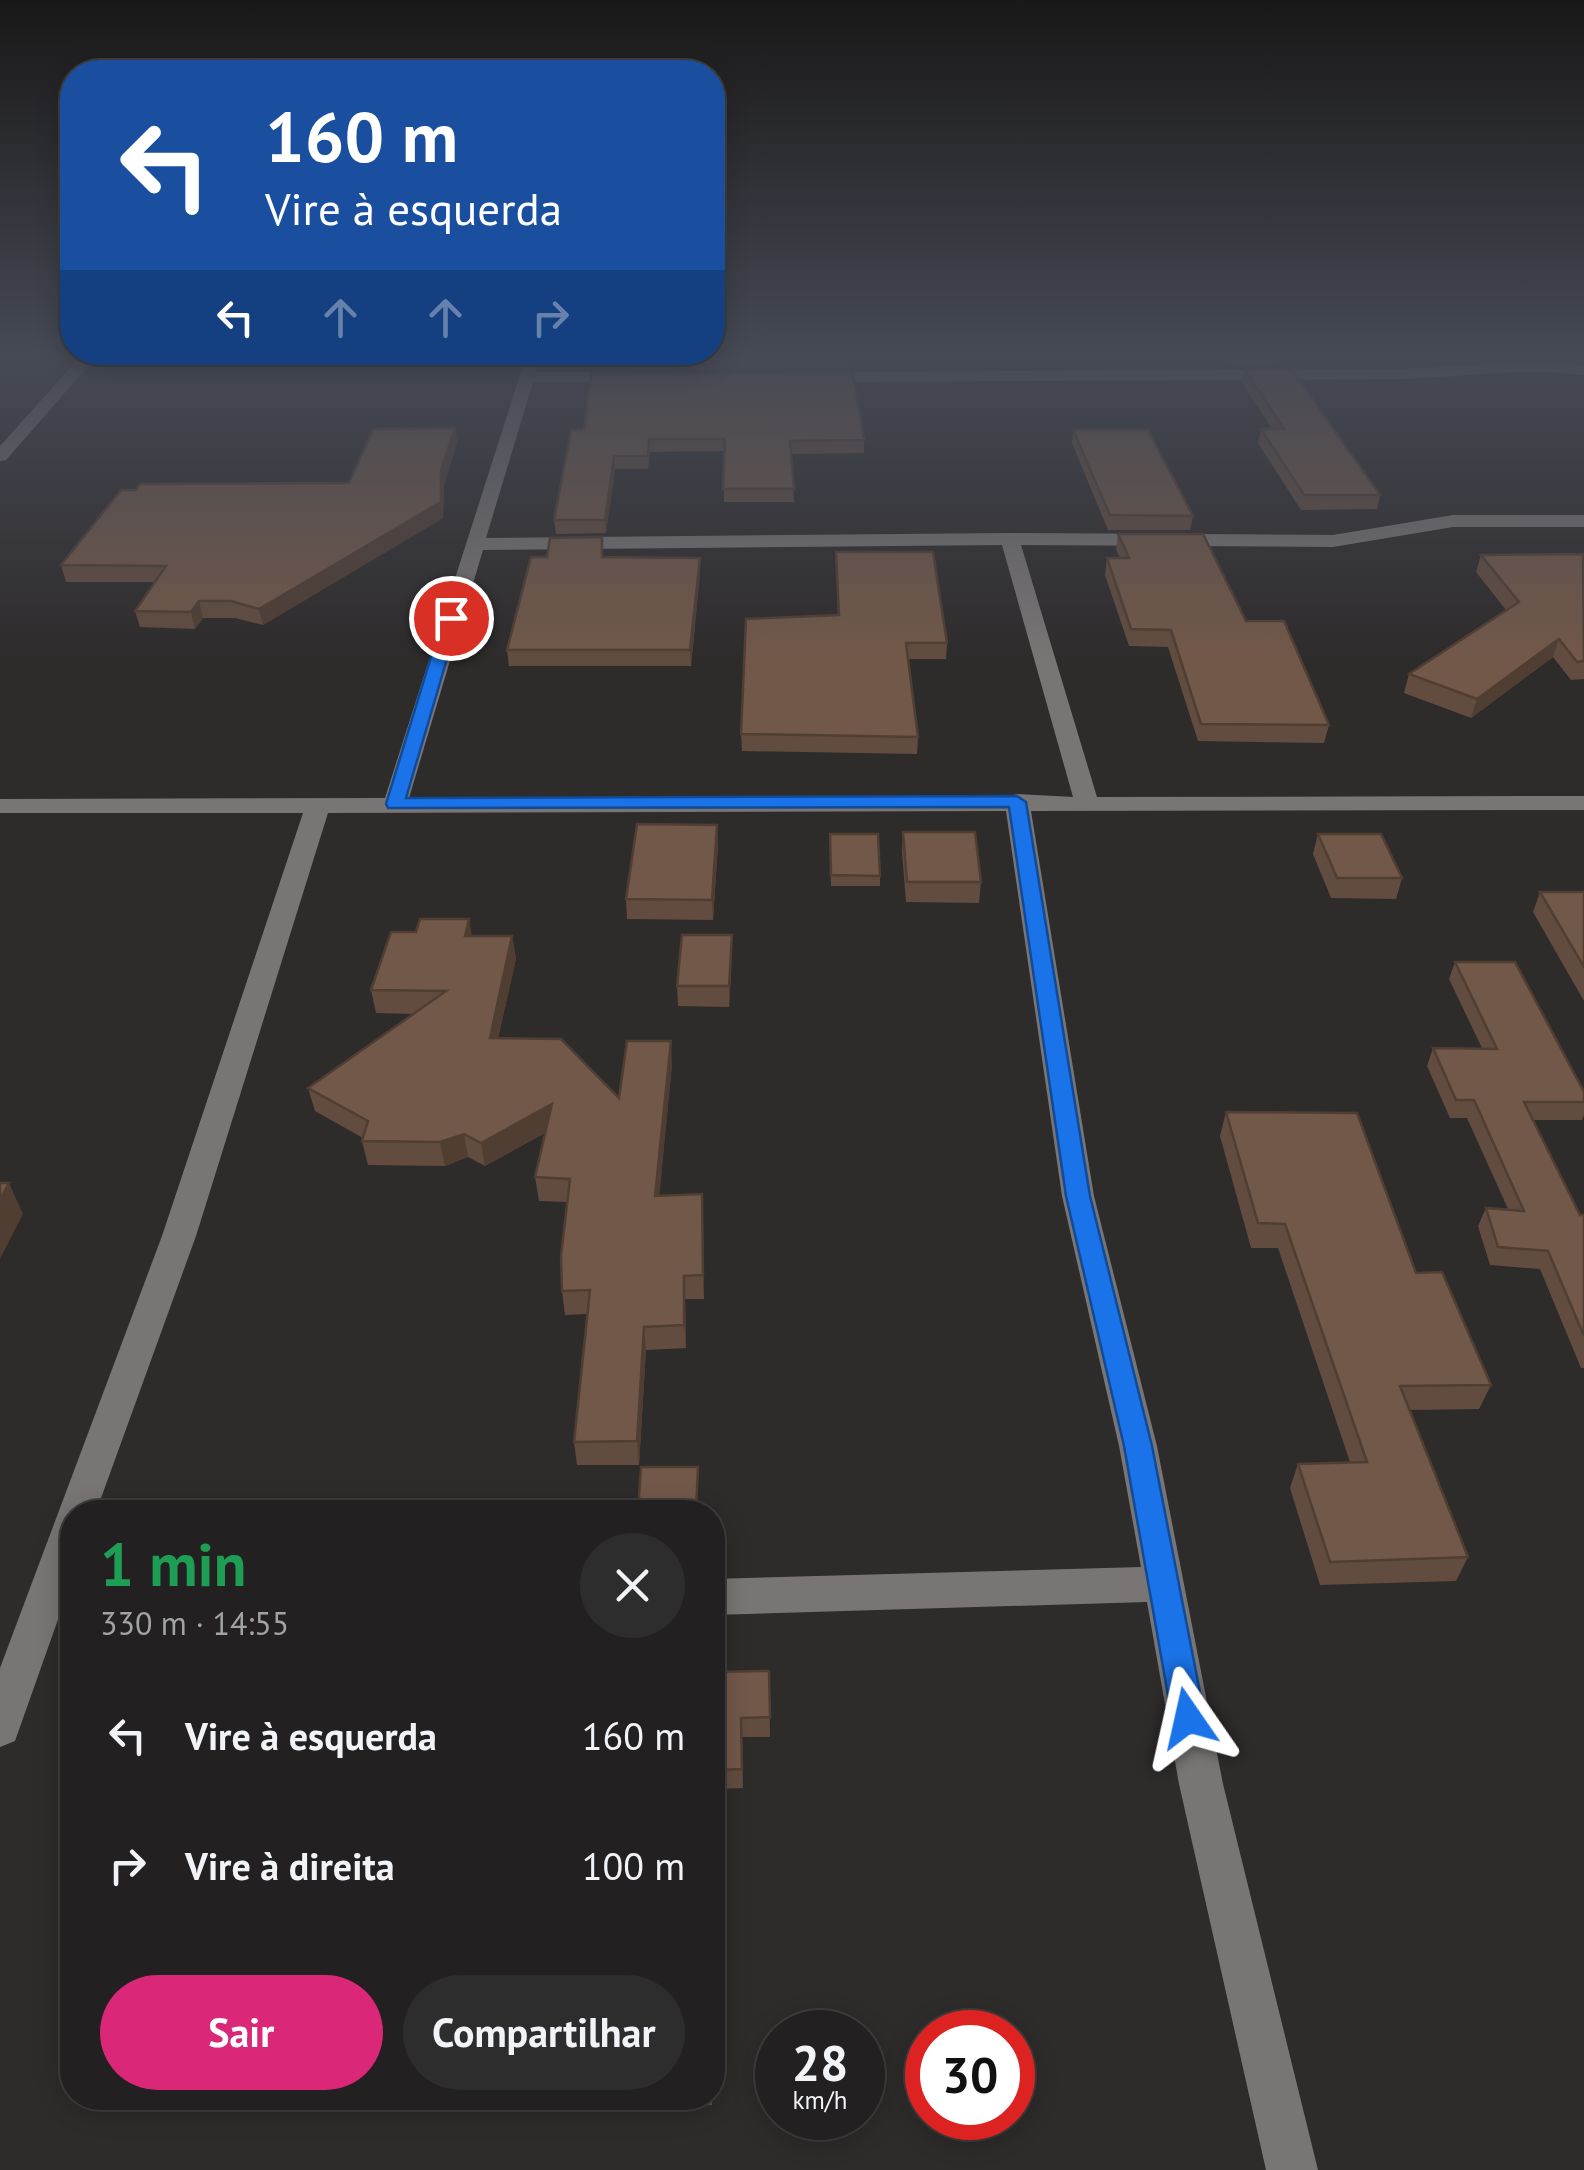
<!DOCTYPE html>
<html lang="pt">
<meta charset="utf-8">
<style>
:root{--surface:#222020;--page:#2e2d2d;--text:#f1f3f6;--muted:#a2a3a5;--line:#3f3e3e;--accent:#db2777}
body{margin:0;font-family:"PT Sans",sans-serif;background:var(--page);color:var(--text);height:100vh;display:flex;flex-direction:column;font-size:38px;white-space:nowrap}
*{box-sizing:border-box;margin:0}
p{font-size:32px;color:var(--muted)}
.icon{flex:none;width:55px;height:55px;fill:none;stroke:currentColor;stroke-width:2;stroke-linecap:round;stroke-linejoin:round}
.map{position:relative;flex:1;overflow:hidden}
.panel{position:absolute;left:60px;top:1500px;width:665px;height:610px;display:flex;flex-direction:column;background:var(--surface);border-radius:40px;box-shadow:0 5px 25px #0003,0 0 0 2px var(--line)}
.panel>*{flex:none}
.guide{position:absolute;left:60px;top:60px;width:665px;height:305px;border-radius:40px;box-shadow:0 5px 25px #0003,0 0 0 2px var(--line);background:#1a4fa0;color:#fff;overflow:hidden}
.speed{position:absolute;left:755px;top:2010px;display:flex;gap:20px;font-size:50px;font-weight:700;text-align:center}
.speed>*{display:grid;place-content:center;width:130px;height:130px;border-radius:50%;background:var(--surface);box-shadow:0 5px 25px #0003,0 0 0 2px var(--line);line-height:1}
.speed small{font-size:25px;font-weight:400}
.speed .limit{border:15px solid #d22;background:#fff;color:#111}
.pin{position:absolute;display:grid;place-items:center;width:85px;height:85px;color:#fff;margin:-42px;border:5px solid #fff;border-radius:50%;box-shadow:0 2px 10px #0007}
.me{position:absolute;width:110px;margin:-55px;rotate:349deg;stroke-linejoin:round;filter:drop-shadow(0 0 8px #0008)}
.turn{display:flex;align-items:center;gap:35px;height:210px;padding:0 40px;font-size:45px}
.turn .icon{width:130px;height:130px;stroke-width:2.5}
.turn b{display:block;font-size:70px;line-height:85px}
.lanes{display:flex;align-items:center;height:95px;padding:0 40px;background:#0003;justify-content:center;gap:50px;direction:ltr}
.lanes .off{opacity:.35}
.round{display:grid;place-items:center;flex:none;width:105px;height:105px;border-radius:52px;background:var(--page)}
.summary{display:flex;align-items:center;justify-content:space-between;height:170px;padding:0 40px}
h1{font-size:60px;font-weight:800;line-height:75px;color:#1e9e55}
.button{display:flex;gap:20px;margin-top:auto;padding:20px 40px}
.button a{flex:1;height:115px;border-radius:60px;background:var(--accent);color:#fff;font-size:40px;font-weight:800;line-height:115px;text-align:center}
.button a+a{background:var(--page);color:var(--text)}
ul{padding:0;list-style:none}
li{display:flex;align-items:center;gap:30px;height:130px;padding:0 40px}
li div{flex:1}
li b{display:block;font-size:38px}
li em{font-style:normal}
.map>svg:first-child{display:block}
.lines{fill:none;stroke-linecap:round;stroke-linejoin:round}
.minor{fill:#797575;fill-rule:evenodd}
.wall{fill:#624c3f}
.shaded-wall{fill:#503e33}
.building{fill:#725849;stroke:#503e33;stroke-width:2.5}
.route{fill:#1a73e8;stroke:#114b97;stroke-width:2.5}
</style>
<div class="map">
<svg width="1584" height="2170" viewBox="0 0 1584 2170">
<rect width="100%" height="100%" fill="#2e2b2b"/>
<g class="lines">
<!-- minor -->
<g class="minor">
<polygon points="81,356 97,356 6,460 0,461 0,446"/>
<path d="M526 356H541L536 372H632L640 377 632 382H533L486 538 1010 533 1333 535 1453 515H1584V527H1453L1333 547 1021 545 1097 797 1584 796V810L1031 811 1094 1196 1157 1446 1223 1784 1318 2170H1266L1179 1784 1147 1602 712 1615V1579L1141 1567 1119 1446 1062 1196 1006 811 328 813 196 1236 96 1512H72V1580L15 1741 0 1747V1668L162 1236 303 813H0V799L385 798ZM1002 545 1073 797 1017 794 1008 797 409 798 483 550Z"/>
<polygon points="1535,361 1584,365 1584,375 1535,371 1405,379 813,382 805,377 813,372 1405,369"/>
</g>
</g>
<!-- wall -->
<g class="wall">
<polygon points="850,356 850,367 594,368 593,357"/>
<polygon points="1224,356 1277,356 1279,358 1277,366 1231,366"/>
<polygon points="1245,370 1380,495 1377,509 1301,510 1258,443 1261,429 1272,429 1242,383"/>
<polygon points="455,428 457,443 444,485 443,518 263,625 235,618 203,618 195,629 140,627 135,611 155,582 66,582 61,565 349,483"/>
<polygon points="571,430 864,440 864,453 791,454 794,502 724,502 724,451 650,452 648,469 615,469 606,533 556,534 554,520"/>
<polygon points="1073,430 1193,516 1190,530 1108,530 1072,443"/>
<polygon points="1118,534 1246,621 1329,725 1324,743 1198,741 1168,647 1129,646 1105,575 1107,558 1120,558 1116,549"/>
<polygon points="836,552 947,643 946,659 908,659 918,737 917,754 742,751 741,734 838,616"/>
<polygon points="1481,555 1584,555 1584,679 1571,680 1553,657 1471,718 1404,693 1409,674 1506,610 1476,572"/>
<polygon points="547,557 700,558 700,573 691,666 509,666 507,650"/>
<polygon points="717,825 718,845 713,920 627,919 626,899"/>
<polygon points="903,832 981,882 979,903 906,902 902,852"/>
<polygon points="830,834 880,876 880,886 831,886"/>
<polygon points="1318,834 1402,878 1396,899 1331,898 1313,854"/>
<polygon points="1540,892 1584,892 1584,1001 1533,912"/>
<polygon points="472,936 512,936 516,959 498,1038 619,1098 672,1064 659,1196 702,1194 704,1299 685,1299 686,1348 646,1350 639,1465 577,1465 574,1442 588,1314 565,1315 562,1291 567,1202 539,1201 535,1177 545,1133 485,1166 468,1157 445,1166 368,1165 362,1141 363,1138 315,1111 308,1088 414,1014 376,1013 371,990"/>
<polygon points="732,956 729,1007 678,1006 677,986"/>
<polygon points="1455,962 1584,1092 1584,1115 1582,1120 1533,1120 1580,1215 1584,1215 1584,1368 1581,1368 1540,1269 1490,1265 1478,1226 1486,1208 1508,1209 1467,1118 1450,1118 1427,1066 1433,1048 1482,1048 1449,979"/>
<polygon points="1226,1112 1416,1273 1491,1385 1479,1409 1410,1410 1468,1557 1456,1581 1320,1585 1290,1488 1298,1464 1350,1462 1278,1248 1251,1248 1220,1136"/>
<polygon points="769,1671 770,1737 742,1737 743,1788 719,1789 720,1880 712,1881 712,1672"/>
<polygon points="712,2098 712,2105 620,2109 618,2101"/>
</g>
<!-- shaded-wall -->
<g class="shaded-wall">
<polygon points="455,428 457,443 444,485 443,518 263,625 259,609 441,470"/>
<polygon points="614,456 615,469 606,533 605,520"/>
<polygon points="700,558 700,573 691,666 690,650"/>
<polygon points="199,601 203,618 195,629 191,612"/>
<polygon points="1559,639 1553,657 1471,718 1477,699"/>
<polygon points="717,825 718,845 713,920 712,900"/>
<polygon points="469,919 473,942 465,936"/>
<polygon points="732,935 732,956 729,1007 729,986"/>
<polygon points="512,936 516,959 493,1061 490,1038"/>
<polygon points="671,1041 672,1064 657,1220 655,1196"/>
<polygon points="552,1104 555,1127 485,1166 481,1143"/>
<polygon points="464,1134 468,1157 445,1166 440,1142"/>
<polygon points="9,1183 23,1214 0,1259 0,1200"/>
<polygon points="702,1194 703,1218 704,1299 703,1275"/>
<polygon points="684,1276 685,1299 686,1348 684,1325"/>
<polygon points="644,1327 646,1350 639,1465 637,1441"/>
<polygon points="718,1770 719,1789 720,1880 718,1862"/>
</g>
<!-- building -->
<g class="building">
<polygon points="593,356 841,356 593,357"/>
<polygon points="1231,356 1277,356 1279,358 1232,358"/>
<polygon points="1245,370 1292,370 1380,495 1304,495 1261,429 1284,429"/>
<polygon points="853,373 864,440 790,441 794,489 723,489 725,439 649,439 648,456 614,456 605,520 554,520 571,430 584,430 591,374"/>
<polygon points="455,428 441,470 441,502 259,609 231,601 199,601 191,612 135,611 166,566 61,565 121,490 136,490 140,484 349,483 373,429"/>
<polygon points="1073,430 1148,430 1193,516 1110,515"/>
<polygon points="1118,534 1203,534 1246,621 1284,621 1329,725 1201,724 1171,630 1131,629 1107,558 1129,558"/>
<polygon points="602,537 602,557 700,558 690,650 507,650 531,557 547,557 550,538"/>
<polygon points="836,552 933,552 947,643 906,643 918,737 741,734 746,619 839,615"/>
<polygon points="1583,554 1584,661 1577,662 1559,639 1477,699 1409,674 1519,602 1481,555"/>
<polygon points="637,824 717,825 712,900 626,899"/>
<polygon points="903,832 975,832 981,882 907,882"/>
<polygon points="830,834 878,834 880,876 831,875"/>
<polygon points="1318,834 1381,834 1402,878 1337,878"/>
<polygon points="1540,892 1584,892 1584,967"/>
<polygon points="420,919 469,919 465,936 512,936 490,1038 561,1039 619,1098 627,1041 671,1041 655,1196 702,1194 703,1275 684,1276 684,1325 644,1327 637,1441 574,1442 590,1290 562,1291 561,1256 570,1179 535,1177 552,1104 481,1143 464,1134 440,1142 362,1141 368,1121 308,1088 446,991 371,990 391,932 416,932"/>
<polygon points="682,935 732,935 729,986 677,986"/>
<polygon points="1455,962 1515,962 1584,1092 1584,1102 1524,1102 1580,1215 1584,1215 1584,1336 1548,1251 1498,1247 1486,1208 1524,1211 1474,1100 1456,1100 1433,1048 1497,1049"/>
<polygon points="1226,1112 1357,1113 1416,1273 1442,1272 1491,1385 1400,1386 1468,1557 1330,1562 1298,1464 1367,1462 1285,1224 1258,1223"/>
<polygon points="0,1183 9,1183 0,1200"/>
<polygon points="641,1467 698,1467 696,1512 638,1512"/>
<polygon points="769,1671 770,1717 741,1718 742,1769 718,1770 718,1862 712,1863 712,1672"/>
<polygon points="618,2098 709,2098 618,2101"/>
</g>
<!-- sky -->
<linearGradient id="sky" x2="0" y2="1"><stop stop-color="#191818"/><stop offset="0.54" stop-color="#464a55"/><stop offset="1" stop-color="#464a55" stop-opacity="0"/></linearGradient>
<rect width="1584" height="660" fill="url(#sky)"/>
<!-- route -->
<polygon class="route" points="451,614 459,618 406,798 1017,796 1026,802 1090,1196 1152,1446 1205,1718 1200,1728 1188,1733 1177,1728 1172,1718 1124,1446 1066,1196 1009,807 388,808 386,804 443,618"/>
</svg>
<div class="speed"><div>28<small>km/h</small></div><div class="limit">30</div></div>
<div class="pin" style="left:451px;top:618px;background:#d93025"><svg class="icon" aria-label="arrive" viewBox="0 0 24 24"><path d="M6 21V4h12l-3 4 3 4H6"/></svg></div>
<svg class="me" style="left:1188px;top:1718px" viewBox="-20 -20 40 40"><path d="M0-17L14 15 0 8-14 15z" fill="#1a73e8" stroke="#fff" stroke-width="4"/></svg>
<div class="guide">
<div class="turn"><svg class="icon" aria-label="left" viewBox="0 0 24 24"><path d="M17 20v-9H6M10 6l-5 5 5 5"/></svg><div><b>160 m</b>Vire à esquerda</div></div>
<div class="lanes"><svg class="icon" aria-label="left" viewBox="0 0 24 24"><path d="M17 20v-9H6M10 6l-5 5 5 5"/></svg><svg class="icon off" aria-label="ahead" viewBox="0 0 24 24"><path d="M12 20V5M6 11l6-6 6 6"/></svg><svg class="icon off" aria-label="ahead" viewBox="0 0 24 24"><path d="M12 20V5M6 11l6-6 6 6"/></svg><svg class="icon off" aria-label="right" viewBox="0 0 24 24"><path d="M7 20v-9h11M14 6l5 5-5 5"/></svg></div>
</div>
<section class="panel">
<div class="summary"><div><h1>1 min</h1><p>330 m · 14:55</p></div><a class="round"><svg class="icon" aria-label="close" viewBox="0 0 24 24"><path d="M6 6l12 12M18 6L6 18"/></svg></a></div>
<ul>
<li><svg class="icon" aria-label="left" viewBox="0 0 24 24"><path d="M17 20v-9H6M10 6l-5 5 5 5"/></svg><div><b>Vire à esquerda</b></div><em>160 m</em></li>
<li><svg class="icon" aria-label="right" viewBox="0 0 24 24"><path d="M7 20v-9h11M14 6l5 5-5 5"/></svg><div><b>Vire à direita</b></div><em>100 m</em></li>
</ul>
<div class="button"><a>Sair</a><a>Compartilhar</a></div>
</section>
</div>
